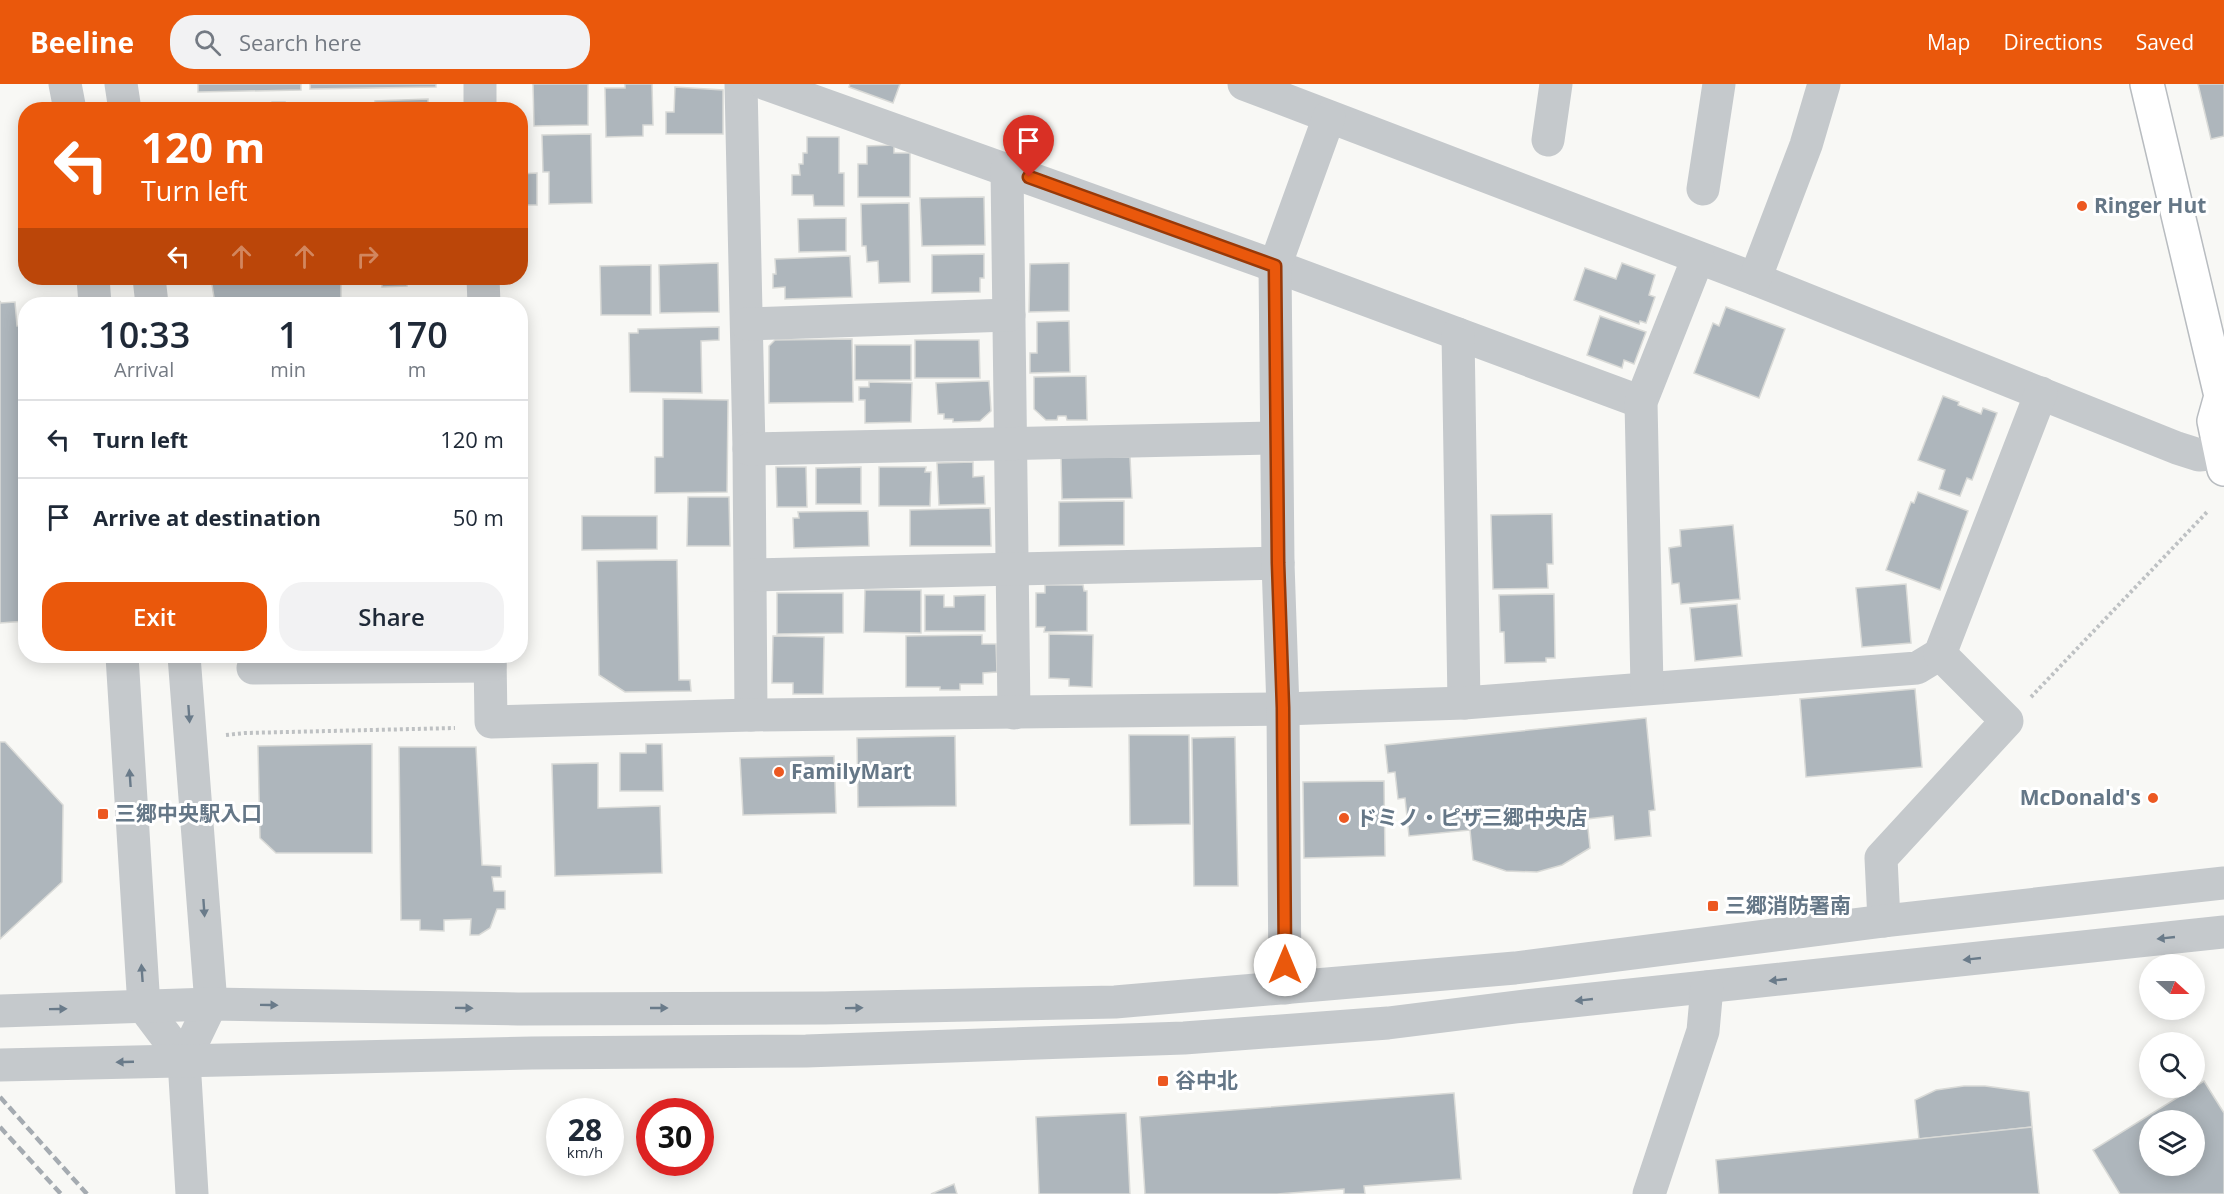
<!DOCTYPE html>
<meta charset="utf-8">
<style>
:root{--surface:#fff;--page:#f2f2f3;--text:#1f2937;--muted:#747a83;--line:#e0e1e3;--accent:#ea580c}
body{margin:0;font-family:"Open Sans","Noto Sans JP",sans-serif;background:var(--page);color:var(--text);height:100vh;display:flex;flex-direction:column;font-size:22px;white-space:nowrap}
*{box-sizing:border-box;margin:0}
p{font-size:20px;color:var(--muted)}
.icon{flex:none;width:33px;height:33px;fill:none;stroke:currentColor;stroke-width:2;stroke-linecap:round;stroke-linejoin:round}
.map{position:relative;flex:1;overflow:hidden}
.side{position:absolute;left:18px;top:213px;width:510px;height:366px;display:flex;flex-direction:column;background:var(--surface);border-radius:24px;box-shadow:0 3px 15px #0003}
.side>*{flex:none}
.guide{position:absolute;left:18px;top:18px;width:510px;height:183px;border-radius:24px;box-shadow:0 3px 15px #0003;background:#ea580c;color:#fff;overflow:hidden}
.needle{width:39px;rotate:111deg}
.tools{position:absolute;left:2139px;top:870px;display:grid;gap:12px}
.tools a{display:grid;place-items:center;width:66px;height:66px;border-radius:50%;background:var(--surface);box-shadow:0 3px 15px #0003;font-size:30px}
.speed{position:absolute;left:546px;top:1014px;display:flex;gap:12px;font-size:30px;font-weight:700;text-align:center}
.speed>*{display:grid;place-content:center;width:78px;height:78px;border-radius:50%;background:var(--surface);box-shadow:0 3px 15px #0003;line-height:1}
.speed small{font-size:15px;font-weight:400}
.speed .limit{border:9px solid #d22;background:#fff;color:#111}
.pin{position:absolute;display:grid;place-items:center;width:51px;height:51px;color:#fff;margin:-62px -26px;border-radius:50% 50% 50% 0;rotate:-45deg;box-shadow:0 0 6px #0007}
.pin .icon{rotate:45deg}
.me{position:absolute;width:66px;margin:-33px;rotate:0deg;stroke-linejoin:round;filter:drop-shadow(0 0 4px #0008)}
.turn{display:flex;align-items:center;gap:21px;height:126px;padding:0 24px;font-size:27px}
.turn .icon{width:78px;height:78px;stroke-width:2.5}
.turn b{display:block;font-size:42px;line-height:51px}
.lanes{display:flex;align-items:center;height:57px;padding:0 24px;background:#0003;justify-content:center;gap:30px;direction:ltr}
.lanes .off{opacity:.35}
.eta{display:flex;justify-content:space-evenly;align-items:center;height:102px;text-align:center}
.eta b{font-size:36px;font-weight:600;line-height:42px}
.action{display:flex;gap:12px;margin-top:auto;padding:12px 24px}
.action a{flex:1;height:69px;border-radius:24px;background:var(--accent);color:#fff;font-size:24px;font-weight:600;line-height:69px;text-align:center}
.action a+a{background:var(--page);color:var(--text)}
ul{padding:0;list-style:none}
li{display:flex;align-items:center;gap:18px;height:78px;padding:0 24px;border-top:2px solid var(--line)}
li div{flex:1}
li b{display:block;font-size:22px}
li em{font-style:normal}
header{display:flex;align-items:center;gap:36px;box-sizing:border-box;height:84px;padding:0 30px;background:var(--accent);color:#fff}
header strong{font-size:28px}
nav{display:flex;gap:33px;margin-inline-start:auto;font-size:21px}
.search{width:420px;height:54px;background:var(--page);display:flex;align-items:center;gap:15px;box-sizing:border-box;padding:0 21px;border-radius:24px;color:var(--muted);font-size:22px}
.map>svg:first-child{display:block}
.building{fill:#aeb6bc;stroke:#d9dad7;stroke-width:1.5;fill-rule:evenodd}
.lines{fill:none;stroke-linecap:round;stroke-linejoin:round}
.major-casing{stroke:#b8bcc0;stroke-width:36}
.path{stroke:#bec1c3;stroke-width:4;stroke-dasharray:3 3;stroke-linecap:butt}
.minor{stroke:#c5c9cc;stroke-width:33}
.major{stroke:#fff;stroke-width:33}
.rail{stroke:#a5abb1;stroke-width:4.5;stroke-dasharray:9 4.5;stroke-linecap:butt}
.oneway{fill:#6a7b8a}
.route-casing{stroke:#983908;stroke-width:15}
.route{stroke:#ea580c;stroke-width:10}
.poi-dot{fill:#ec5821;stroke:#fff;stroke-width:2}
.labels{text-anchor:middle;stroke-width:6;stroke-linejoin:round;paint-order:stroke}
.poi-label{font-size:21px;font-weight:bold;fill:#657787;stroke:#fff;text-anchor:start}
</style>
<header>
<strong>Beeline</strong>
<div class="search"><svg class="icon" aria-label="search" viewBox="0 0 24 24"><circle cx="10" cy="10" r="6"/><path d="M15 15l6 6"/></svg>Search here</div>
<nav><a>Map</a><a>Directions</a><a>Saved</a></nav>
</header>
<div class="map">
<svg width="2224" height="1110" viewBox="0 0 2224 1110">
<rect width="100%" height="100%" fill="#f8f8f5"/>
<!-- building -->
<g class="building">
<polygon points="198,0 301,0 301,6 198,8"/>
<polygon points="310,0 436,0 436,3 310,5"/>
<polygon points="533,0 588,0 588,41 534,42"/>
<polygon points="625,0 652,0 653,41 643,41 643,52 606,53 605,4 625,4"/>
<polygon points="850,0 900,0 893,19 849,3"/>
<polygon points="2198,0 2224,0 2224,52 2211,55"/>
<polygon points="675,3 723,6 723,50 666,50 666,28 674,28"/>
<polygon points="428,15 428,26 375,26 375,17"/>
<polygon points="272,18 285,18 285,26 206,26 206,23 214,23 213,20 271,20"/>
<polygon points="591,50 592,119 549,120 549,88 543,88 542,51"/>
<polygon points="807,53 839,53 839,89 844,89 844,122 814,122 813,111 792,111 792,91 800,91 799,80 803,80 803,69 807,69"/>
<polygon points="894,61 894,69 910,69 910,113 858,113 858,80 867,80 867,62"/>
<polygon points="537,89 537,121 520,121 520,90"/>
<polygon points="984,113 985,161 922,162 920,114"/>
<polygon points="909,119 910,198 879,199 878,177 867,178 866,162 862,162 861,120"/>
<polygon points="846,134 846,167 799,168 798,135"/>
<polygon points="984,170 984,194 980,194 980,208 932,209 932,171"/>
<polygon points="850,172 852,213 785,215 785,203 773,204 773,190 776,190 775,175"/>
<polygon points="718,179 719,228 660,229 659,181"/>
<polygon points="1069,179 1069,227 1029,228 1030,180"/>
<polygon points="1622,179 1655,191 1649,211 1655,213 1646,239 1640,237 1639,240 1574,216 1585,184 1616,195"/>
<polygon points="651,181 651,231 601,231 600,182"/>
<polygon points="211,194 341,194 341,220 215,220"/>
<polygon points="348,194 406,194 407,202 382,203 382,196 348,198"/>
<polygon points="0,217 1,219 15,218 17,242 26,241 26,537 0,539"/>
<polygon points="1726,223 1785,245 1759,314 1694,289 1713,239 1719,242"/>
<polygon points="1600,232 1646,248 1634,280 1624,276 1622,284 1587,271"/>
<polygon points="1069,237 1070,288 1030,289 1030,269 1037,269 1037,238"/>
<polygon points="719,243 719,256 701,257 702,309 630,308 629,249 638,249 638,245"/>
<polygon points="852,255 853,318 769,319 769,262 775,256"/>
<polygon points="915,256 979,256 980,294 915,294"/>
<rect x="855" y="261" width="56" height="35"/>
<polygon points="1086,292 1087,336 1067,336 1066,332 1058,332 1057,336 1046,336 1034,325 1034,293"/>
<polygon points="989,297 991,327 980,337 953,338 953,335 944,335 944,330 938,330 936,299"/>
<polygon points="869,298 912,299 911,338 865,339 865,316 859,316 859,303 869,303"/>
<polygon points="1943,312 1959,318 1958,321 1981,330 1983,324 1997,329 1972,396 1967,394 1960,412 1939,405 1945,386 1918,376"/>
<polygon points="663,315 728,316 727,408 655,409 655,373 663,373"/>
<polygon points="1061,373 1130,373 1132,414 1062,415"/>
<polygon points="973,378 973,393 984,392 985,420 939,421 937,379"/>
<polygon points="776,383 806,383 807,423 777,423"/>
<polygon points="861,383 861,420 816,420 816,384"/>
<polygon points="879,383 926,383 925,388 931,388 930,422 879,422"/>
<polygon points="1918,408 1968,427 1940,506 1886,486 1911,418 1914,419"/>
<polygon points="688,413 729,413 730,462 687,462"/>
<polygon points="1124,417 1124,461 1059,462 1059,418"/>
<polygon points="990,424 991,462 910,462 910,426"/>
<polygon points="868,427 869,462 794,464 793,434 799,434 798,428"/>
<polygon points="1552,430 1553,480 1547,480 1548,504 1493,505 1491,431"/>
<polygon points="582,432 657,432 657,465 582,466"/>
<polygon points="1733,441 1740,515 1681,520 1679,499 1672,500 1669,464 1681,462 1680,446"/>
<polygon points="677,476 679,596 690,596 691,607 625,608 599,591 597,477"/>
<polygon points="1906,500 1911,559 1862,563 1856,504"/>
<polygon points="1045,501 1083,501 1084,507 1087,507 1087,547 1044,548 1045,543 1036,543 1036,509 1045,509"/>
<polygon points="865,506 921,506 921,549 864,548"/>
<polygon points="777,509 843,509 843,549 777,550"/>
<polygon points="1554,510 1555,574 1546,574 1546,578 1505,579 1504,548 1500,548 1499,511"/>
<polygon points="925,511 944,511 944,523 954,523 954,512 985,511 985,547 925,547"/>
<polygon points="1737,520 1742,572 1695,577 1690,524"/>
<polygon points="1049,550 1093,551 1092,603 1069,602 1069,595 1049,594"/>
<polygon points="982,551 982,560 996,560 997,588 983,589 983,600 960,600 960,606 940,606 940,603 906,603 906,552"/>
<polygon points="773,552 824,553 823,610 793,610 793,599 772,599"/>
<polygon points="1915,605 1922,683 1806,693 1800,615"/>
<polygon points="1646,634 1655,726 1649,727 1651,752 1615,756 1613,732 1587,735 1590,764 1562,781 1537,788 1506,787 1473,776 1470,746 1409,752 1405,714 1398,715 1395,688 1388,689 1385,661"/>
<polygon points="1129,651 1189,651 1190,740 1130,741"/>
<polygon points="955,652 956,722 858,723 857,654"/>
<polygon points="1235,653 1238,802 1194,802 1192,654"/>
<polygon points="0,658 5,658 63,721 62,798 0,855"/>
<polygon points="372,660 372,769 276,769 260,754 258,662"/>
<polygon points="646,660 662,660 663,707 620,707 620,669 646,669"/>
<polygon points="399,663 476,663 482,781 501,782 501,793 492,793 494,807 505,807 505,825 497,825 490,844 479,851 470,851 471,835 444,836 444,847 420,846 420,836 401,836"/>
<polygon points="834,672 836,729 743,731 740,674"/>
<polygon points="598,679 598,724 660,722 662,789 555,792 552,680"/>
<polygon points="1384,697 1385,772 1304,774 1303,698"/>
<path d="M2204 997 2224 1029V1110H2120L2093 1066ZM2150 1036H2194V1082H2150Z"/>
<polygon points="1964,1002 1985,1002 2029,1008 2032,1043 1919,1055 1915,1016 1936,1006"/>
<polygon points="1454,1009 1461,1095 1364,1102 1365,1110 1344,1110 1344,1105 1277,1110 1145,1110 1140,1033"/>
<polygon points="1126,1029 1130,1110 1039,1110 1036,1033"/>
<polygon points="2032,1043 2039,1110 1719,1110 1716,1076"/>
<polygon points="954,1100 957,1110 931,1110"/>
</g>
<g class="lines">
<!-- major casing -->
<g class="major-casing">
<polyline id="major" points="2147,0 2221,312 2214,337 2224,385"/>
</g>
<!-- path -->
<g class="path">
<polyline points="2031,613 2207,428"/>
<polyline points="226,651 245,649 455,644"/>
</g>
<!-- minor -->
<g class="minor">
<polyline points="65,0 70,26"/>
<polyline points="121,0 125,26"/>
<polyline points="480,0 480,26"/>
<polyline points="741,0 749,365 751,631"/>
<polyline points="766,0 1275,182 1641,318"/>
<polyline points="1244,0 1755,195 2177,364 2199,371 2220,369"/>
<polyline points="1548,56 1556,0"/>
<polyline points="1007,85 1014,629"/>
<polyline points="1703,105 1719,0"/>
<polyline points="93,194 95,220"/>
<polyline points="149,194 152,220"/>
<polyline points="483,194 484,220"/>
<polyline points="1755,195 1806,61 1824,0"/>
<polyline points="747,240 1009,231"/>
<polyline points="1458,250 1464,619"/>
<polyline points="749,365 1276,354"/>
<polyline points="751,491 1278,479"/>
<polyline points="122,572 144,923 184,976"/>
<polyline points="184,572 211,920 184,976 192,1110"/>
<polyline points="490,572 491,638 751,631 1283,625 1464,619 1917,584 1940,570 2041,309"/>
<polyline points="253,584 490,582"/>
<polyline points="1647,603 1641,318 1698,174"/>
<polyline points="1884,837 1881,774 2007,637 1940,570"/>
<polyline points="1285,904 1283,625 1278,479 1275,182 1329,33"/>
<polyline points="0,927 211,920 518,925 825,924 1115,918 1515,884 1884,837 2224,799"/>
<polyline points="0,981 532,969 806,967 1184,954 1388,939 1516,923 2224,848"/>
<polyline points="1649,1110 1703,947 1707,903"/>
</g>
<!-- major -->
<use href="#major" class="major"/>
<!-- rail -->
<g class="rail">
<polyline points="0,1013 87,1110"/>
<polyline points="0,1043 61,1110"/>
</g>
</g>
<!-- one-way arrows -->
<defs><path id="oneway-solid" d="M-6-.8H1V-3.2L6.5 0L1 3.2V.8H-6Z" transform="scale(1.5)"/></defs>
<g class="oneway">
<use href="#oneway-solid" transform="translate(189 630) rotate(86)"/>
<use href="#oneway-solid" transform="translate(130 694) rotate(-94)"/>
<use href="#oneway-solid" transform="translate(204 824) rotate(86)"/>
<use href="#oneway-solid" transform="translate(2166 854) rotate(174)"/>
<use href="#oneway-solid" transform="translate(1972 875) rotate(174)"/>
<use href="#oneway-solid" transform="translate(142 889) rotate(-94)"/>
<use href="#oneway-solid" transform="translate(1778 896) rotate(174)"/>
<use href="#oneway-solid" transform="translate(1584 916) rotate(174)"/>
<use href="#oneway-solid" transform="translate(269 921) rotate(1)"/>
<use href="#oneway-solid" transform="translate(464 924) rotate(1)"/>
<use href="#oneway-solid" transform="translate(659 924)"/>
<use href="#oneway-solid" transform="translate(854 924) rotate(-1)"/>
<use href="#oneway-solid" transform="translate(58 925) rotate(-1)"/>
<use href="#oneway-solid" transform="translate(125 978) rotate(178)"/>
</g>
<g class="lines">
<!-- route casing -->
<g class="route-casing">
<polyline id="route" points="1029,93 1275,182 1278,479 1283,624 1285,881"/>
</g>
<!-- route -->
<use href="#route" class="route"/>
</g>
<!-- markers -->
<g class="poi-dot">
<circle cx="2082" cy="122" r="6"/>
<circle cx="779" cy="688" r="6"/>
<circle cx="2153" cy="714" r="6"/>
<rect x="97" y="724" width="12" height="12" rx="3"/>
<circle cx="1344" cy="734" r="6"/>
<rect x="1707" y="816" width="12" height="12" rx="3"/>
<rect x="1157" y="991" width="12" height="12" rx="3"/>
</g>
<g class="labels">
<!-- poi labels -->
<g class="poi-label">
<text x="2094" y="129">Ringer Hut</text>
<text x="791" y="695">FamilyMart</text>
<text x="2141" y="721" text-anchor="end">McDonald's</text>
<text x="115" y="737">三郷中央駅入口</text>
<text x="1356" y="741">ドミノ・ピザ三郷中央店</text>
<text x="1725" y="829">三郷消防署南</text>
<text x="1175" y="1004">谷中北</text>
</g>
</g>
</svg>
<div class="tools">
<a><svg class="needle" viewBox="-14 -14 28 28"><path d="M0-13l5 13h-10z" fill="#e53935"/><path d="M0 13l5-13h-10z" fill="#747a83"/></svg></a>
<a><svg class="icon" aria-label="search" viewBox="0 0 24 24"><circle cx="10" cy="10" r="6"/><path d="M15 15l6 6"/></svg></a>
<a><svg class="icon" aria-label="layers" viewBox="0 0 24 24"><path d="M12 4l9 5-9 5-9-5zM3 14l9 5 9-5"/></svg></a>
</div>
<div class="speed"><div>28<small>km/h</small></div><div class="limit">30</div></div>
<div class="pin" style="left:1029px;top:93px;background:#d93025"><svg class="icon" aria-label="arrive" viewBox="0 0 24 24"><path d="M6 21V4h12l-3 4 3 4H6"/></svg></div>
<svg class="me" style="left:1285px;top:881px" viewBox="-20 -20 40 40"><circle r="19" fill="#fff"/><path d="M0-13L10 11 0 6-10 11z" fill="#ea580c"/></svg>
<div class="guide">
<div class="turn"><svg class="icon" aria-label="left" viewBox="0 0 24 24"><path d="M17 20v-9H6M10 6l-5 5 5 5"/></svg><div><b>120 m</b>Turn left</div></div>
<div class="lanes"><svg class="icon" aria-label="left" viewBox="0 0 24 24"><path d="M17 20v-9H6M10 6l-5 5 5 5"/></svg><svg class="icon off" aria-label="ahead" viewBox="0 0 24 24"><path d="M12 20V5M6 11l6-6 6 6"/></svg><svg class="icon off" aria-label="ahead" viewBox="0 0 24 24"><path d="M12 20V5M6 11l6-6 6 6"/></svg><svg class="icon off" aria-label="right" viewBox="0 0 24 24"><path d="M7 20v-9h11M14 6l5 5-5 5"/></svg></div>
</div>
<section class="side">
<div class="eta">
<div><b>10:33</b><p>Arrival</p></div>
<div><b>1</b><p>min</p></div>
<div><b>170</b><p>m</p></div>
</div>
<ul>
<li><svg class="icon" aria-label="left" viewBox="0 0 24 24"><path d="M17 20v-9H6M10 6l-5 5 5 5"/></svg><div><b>Turn left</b></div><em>120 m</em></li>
<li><svg class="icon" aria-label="arrive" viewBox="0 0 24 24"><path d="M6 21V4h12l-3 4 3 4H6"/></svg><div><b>Arrive at destination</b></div><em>50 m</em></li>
</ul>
<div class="action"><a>Exit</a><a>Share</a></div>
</section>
</div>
